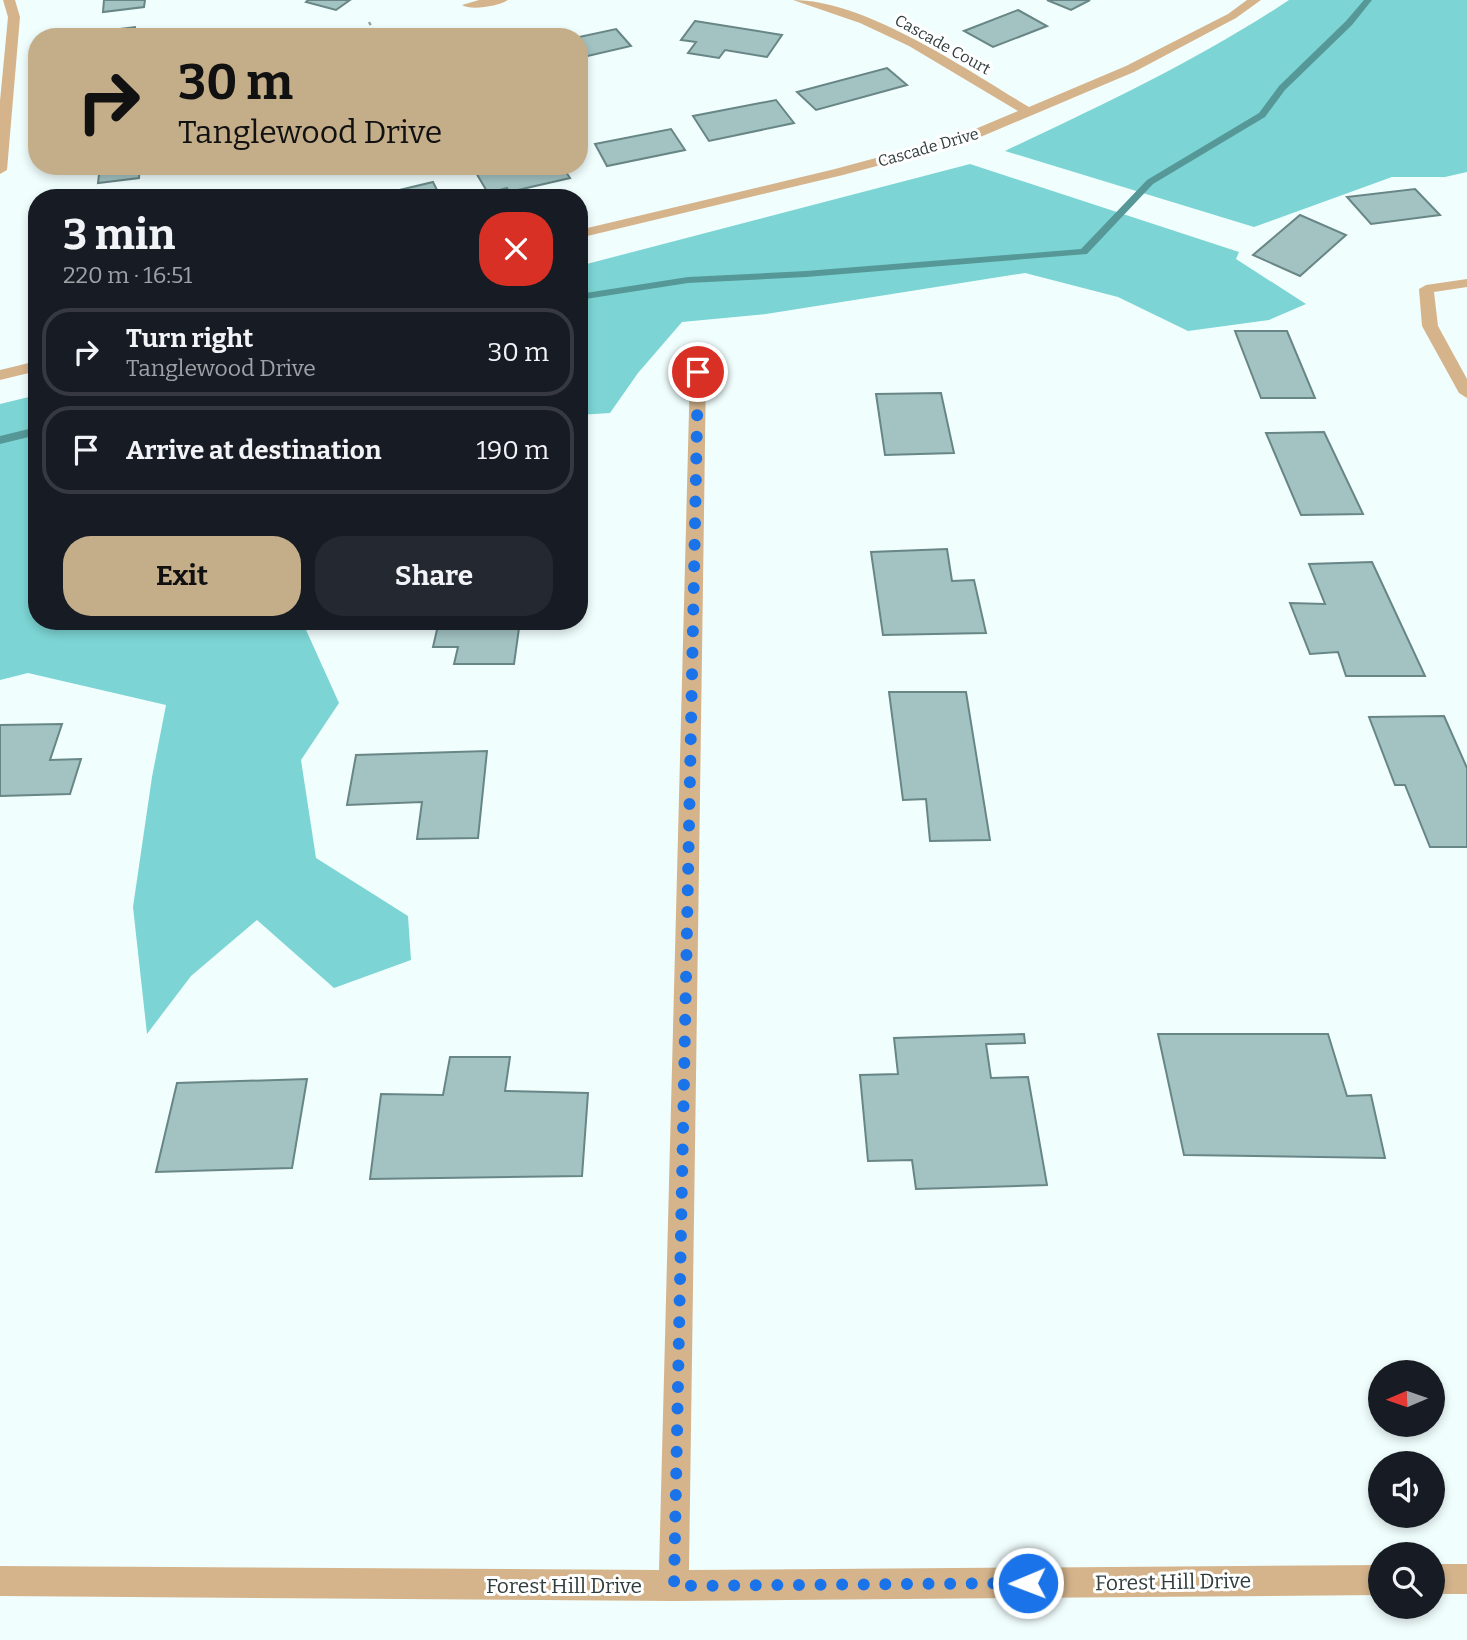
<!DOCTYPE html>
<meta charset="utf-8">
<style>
:root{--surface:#171b24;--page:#242831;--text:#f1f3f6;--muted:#9ea1a6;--line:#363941;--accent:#c4ae89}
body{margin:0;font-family:Bitter,serif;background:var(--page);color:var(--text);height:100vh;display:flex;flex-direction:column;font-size:26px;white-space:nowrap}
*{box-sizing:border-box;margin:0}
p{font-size:23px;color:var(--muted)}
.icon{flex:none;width:38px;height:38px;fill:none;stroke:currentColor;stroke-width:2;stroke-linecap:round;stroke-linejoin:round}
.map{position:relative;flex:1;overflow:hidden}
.sheet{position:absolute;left:28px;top:189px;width:560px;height:441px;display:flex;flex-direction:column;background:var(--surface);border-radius:28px;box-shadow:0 4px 10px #0003}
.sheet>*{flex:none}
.hud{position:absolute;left:28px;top:28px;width:560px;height:147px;border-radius:28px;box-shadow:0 4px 10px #0003;background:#c4ae89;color:#111;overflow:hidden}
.needle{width:46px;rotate:268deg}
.fabs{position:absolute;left:1368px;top:1360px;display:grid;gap:14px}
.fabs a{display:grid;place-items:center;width:77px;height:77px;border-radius:50%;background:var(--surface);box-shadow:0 4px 10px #0003;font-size:35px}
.pin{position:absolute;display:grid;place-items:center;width:60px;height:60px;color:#fff;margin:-30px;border:4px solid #fff;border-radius:50%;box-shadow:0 2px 7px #0007}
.me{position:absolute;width:77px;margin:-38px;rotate:269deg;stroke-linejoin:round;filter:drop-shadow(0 0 5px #0008)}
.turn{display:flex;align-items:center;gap:24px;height:147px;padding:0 35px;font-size:32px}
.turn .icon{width:91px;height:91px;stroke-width:2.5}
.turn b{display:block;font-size:49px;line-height:60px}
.round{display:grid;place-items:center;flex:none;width:74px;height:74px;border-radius:28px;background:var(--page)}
.overview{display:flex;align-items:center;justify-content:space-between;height:119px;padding:0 35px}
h1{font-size:42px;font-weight:700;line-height:52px}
.primary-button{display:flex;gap:14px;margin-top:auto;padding:14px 35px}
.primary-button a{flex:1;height:80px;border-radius:28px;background:var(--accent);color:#111;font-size:28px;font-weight:700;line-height:80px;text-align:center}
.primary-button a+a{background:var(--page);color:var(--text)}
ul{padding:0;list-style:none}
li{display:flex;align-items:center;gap:21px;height:88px;margin:0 14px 10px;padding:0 21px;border:4px solid var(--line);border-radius:28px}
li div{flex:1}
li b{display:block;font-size:26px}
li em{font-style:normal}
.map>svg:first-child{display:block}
.forest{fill:#7cd5d4}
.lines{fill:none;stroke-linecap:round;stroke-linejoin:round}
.stream{fill:#569898;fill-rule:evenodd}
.building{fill:#a3c3c3;stroke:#678685;stroke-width:2}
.path{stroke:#96a3a3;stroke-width:2.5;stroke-dasharray:3.5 3.5;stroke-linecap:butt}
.minor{fill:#d5b48c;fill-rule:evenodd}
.route{stroke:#1a73e8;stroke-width:12;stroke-dasharray:0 21.6}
.labels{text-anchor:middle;stroke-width:6;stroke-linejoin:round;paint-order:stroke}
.far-street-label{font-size:16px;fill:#303d3d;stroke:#fff}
.near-street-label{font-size:21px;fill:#303d3d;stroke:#fff}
</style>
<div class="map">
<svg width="1467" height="1640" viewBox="0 0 1467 1640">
<rect width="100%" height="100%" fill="#f1fefe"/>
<!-- forest -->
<g class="forest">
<path d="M1289 0H1467V172L1445 177H1392L1254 227 1005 151C1102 105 1199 60 1289 0Z"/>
<polygon points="970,164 1239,252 1236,259 1306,304 1269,320 1188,331 1118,297 1025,273 766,314 682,322 638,373 610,413 579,415 579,266"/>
<polygon points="37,395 37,621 302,621 339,703 301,760 316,858 408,916 411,960 334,988 257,920 191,976 147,1034 133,907 152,777 166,705 28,673 0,680 0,404"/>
</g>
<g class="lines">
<!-- stream -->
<g class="stream">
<polygon points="1364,0 1372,0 1352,25 1285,90 1265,117 1153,184 1087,254 806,277 688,283 579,300 579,294 688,277 806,271 1081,249 1147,180 1259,113 1279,86 1346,21"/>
<polygon points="37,427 37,435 0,444 0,436"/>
</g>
</g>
<!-- building -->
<g class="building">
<polygon points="104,0 145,0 144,7 103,12"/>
<polygon points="308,0 350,0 336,10 306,2"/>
<polygon points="1047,0 1090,0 1071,10"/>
<polygon points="1018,10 1047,26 993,47 964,31"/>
<polygon points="695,21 782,35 767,57 725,50 719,58 688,53 696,42 681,40"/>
<polygon points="135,27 136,37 96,37 96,32"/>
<polygon points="616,29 631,46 579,58 579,37"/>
<polygon points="887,68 907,85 816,110 797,92"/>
<polygon points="776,100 794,123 709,141 693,116"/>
<polygon points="671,129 685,150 607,166 595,144"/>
<polygon points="100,166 140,166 139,178 98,183"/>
<polygon points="472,166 562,166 570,178 509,192 507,188 488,193"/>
<polygon points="433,182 441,198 366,198"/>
<polygon points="1415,189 1440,215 1371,224 1347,197"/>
<polygon points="1300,215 1346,235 1300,276 1253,255"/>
<polygon points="1235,331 1287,331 1315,398 1261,398"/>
<polygon points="941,393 954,453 885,455 876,394"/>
<polygon points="1324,432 1363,514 1301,515 1266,433"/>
<polygon points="947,549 952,581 974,580 986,633 883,635 871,552"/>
<polygon points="1372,562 1425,676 1346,676 1338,652 1310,654 1290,603 1325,604 1309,564"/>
<polygon points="439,621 520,621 514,664 454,664 458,647 433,647"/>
<polygon points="889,692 966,692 990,840 930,841 926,799 903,800"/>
<polygon points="1444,716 1467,768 1467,847 1430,847 1405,785 1395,785 1369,717"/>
<polygon points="62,724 50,760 81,759 70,794 0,796 0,725"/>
<polygon points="487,751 478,838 417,839 422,802 347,805 356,755"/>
<polygon points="1024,1034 1025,1043 986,1044 991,1078 1028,1077 1047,1185 916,1189 912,1160 868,1161 860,1075 898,1074 894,1038"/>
<polygon points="1158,1034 1328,1034 1347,1096 1371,1095 1385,1158 1184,1155"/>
<polygon points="450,1057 510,1057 505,1091 588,1093 582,1176 370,1179 381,1094 443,1095"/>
<polygon points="307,1079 292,1168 156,1172 177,1083"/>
</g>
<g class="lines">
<!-- path -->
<polyline class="path" points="369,22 377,37"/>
<!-- minor -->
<g class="minor">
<polygon points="3,0 15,0 20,17 7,170 0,174 0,101 8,17"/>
<path d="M479 0H508C499 6 471 11 462 5Z"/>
<path d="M793 0C866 0 967 70 1029 107L1126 66 1228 14 1247 0H1261L1236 18 1134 72 971 141 843 175 579 238V230L835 169 961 135 1018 111 909 46 860 23Z"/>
<polygon points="1467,279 1467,287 1434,292 1438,326 1467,379 1467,398 1459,393 1422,326 1419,289 1426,285"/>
<polygon points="37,361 37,371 0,380 0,370"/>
<polygon points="698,367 706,372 689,1570 1381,1565 1381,1595 674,1601 0,1596 0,1566 659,1570 690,372"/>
<rect x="1433" y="1564" width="34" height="30"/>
</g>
</g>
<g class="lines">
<!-- route -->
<polyline class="route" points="698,372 674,1586 1028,1583"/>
</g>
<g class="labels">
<!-- far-street labels -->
<g class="far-street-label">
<text transform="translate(943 44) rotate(29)" y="6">Cascade Court</text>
<text transform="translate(928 147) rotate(-16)" y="6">Cascade Drive</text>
</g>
<!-- near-street labels -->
<g class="near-street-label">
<text transform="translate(1173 1582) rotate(-1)" y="7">Forest Hill Drive</text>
<text x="564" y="1593">Forest Hill Drive</text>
</g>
</g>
</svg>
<div class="fabs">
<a><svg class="needle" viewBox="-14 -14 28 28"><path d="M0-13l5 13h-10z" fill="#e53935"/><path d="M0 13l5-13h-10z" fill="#9ea1a6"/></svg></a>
<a><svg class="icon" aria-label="sound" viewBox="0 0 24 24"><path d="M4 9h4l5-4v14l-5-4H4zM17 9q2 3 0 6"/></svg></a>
<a><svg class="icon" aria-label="search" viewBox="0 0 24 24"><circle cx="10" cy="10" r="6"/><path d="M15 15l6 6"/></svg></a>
</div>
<div class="pin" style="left:698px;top:372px;background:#d93025"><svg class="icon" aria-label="arrive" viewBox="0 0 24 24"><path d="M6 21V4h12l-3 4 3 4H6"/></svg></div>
<svg class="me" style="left:1028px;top:1583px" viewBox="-20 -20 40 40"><circle r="17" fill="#1a73e8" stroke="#fff" stroke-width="3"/><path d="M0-11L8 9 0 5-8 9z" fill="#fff"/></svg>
<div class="hud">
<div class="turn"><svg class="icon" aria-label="right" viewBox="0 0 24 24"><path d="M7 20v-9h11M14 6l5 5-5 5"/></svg><div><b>30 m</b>Tanglewood Drive</div></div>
</div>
<section class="sheet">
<div class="overview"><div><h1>3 min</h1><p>220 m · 16:51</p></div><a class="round" style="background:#d93025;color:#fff"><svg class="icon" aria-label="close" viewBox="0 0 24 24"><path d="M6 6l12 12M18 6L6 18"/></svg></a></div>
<ul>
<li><svg class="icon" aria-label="right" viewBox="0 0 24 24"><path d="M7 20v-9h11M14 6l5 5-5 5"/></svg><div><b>Turn right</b><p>Tanglewood Drive</p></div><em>30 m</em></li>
<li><svg class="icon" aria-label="arrive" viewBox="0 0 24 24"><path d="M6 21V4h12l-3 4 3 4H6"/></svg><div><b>Arrive at destination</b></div><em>190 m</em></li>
</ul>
<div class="primary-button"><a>Exit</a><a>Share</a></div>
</section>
</div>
